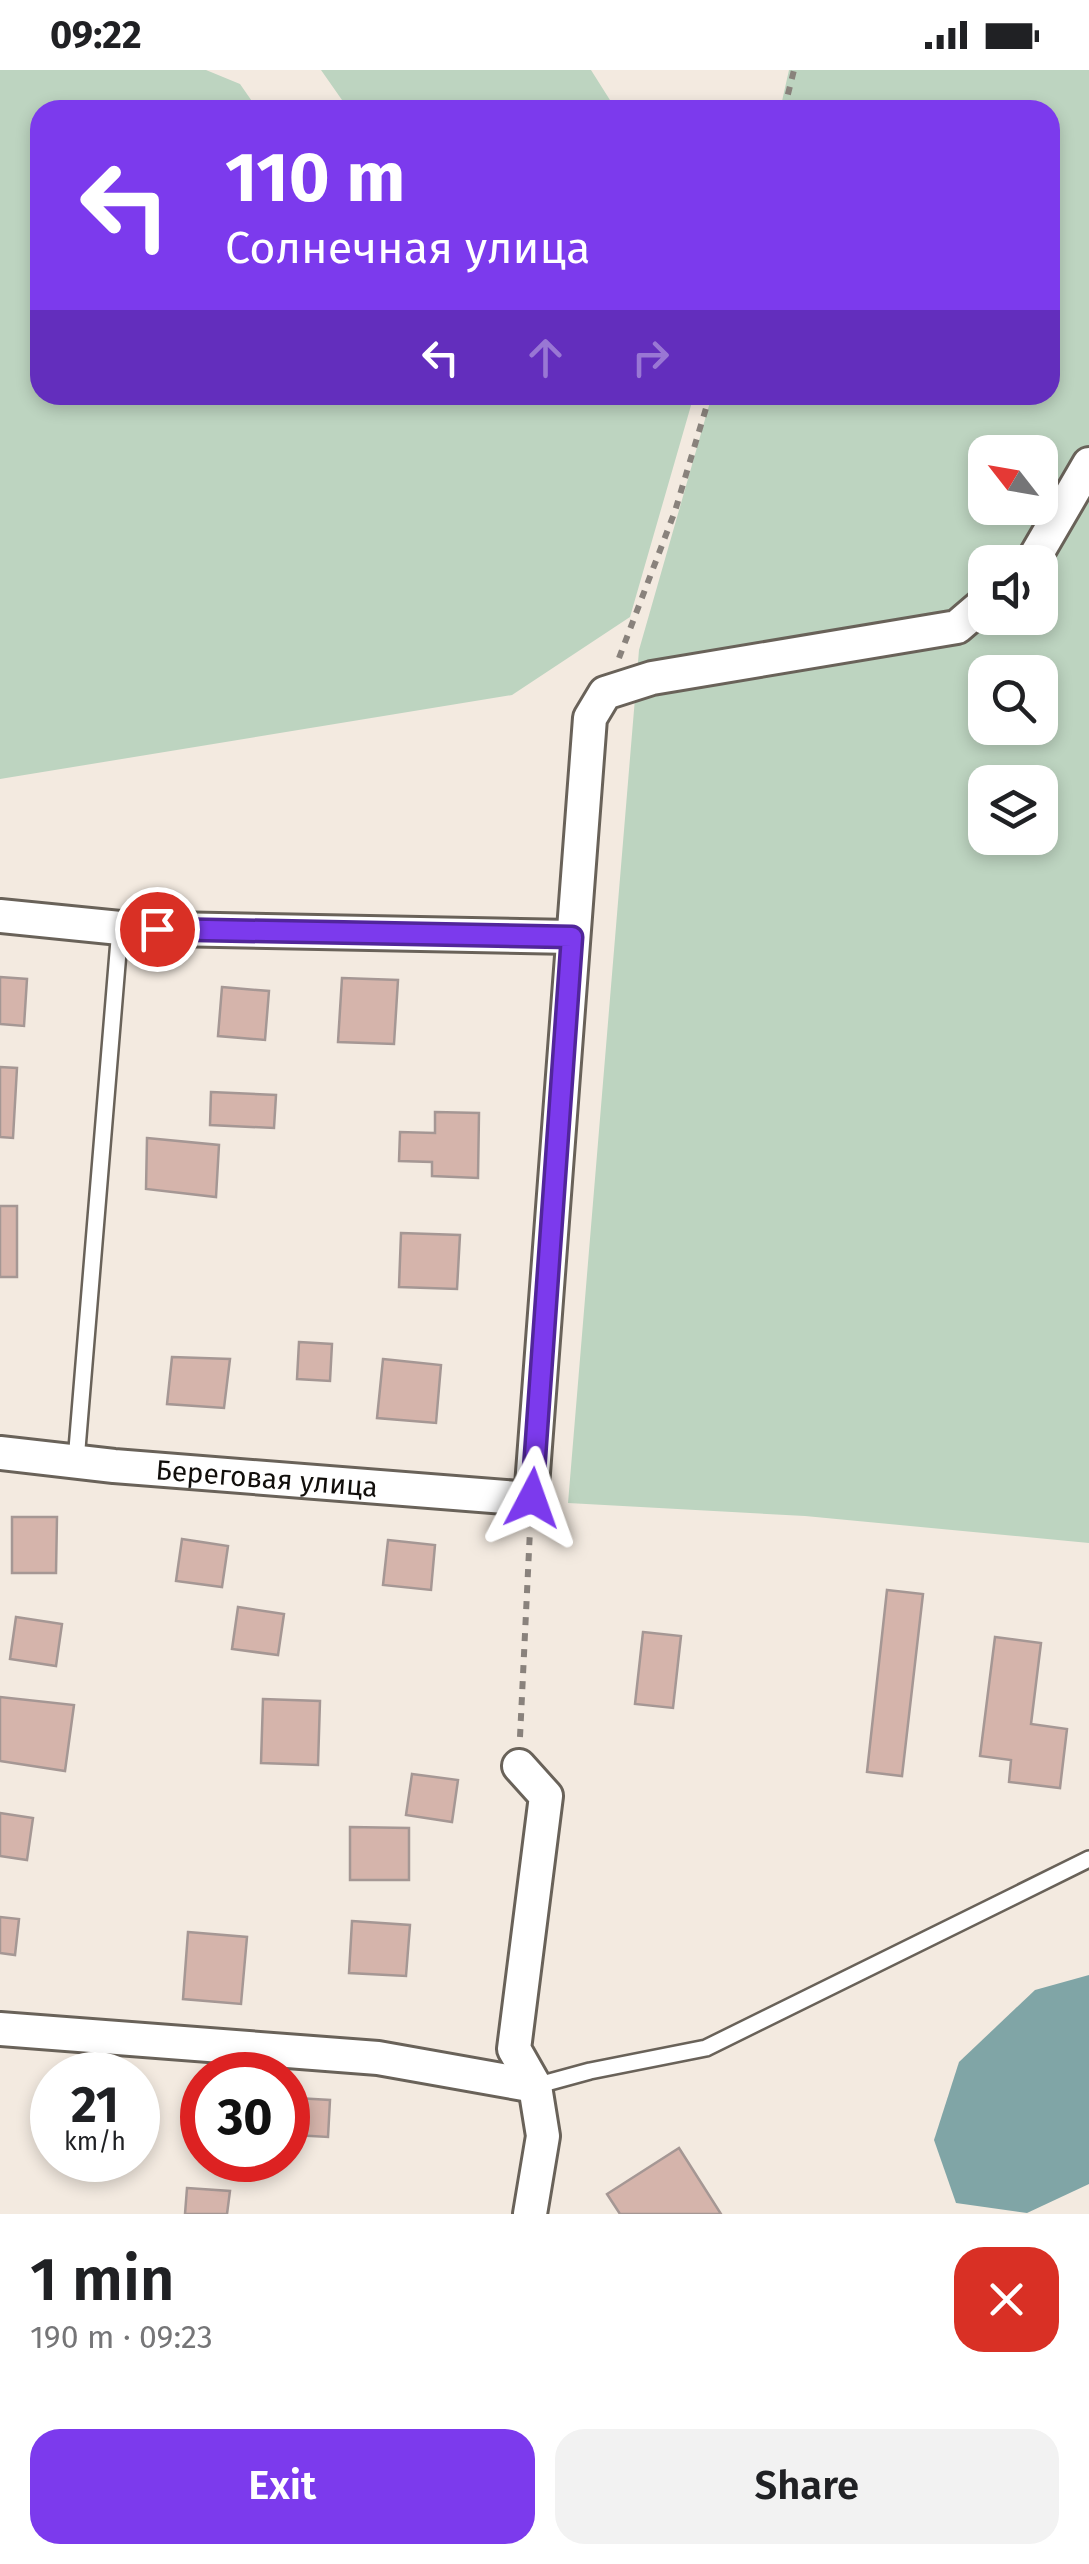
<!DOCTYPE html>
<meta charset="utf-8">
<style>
:root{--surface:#fff;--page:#f2f2f2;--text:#202124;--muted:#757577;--accent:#7c3aed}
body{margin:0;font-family:"Fira Sans",sans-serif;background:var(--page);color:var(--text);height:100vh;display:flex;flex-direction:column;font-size:38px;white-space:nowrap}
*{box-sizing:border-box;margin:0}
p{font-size:32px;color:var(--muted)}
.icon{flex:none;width:55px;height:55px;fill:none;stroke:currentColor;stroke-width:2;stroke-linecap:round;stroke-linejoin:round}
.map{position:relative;height:2144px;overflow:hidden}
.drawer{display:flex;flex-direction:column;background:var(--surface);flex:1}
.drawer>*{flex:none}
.guide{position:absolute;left:30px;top:30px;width:1030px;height:305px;border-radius:30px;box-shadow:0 5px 15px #0003;background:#7c3aed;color:#fff;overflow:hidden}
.needle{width:65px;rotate:301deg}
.controls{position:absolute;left:968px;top:365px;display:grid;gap:20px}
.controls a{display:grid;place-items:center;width:90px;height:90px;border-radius:20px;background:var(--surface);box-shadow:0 5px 15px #0003;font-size:50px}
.speed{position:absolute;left:30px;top:1982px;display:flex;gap:20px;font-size:50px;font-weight:700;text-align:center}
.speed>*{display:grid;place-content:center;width:130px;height:130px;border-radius:50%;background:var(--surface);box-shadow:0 5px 15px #0003;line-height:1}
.speed small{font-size:25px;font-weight:400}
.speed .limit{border:15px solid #d22;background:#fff;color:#111}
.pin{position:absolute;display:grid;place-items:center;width:85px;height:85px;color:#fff;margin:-42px;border:5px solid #fff;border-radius:50%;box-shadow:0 2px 10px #0007}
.me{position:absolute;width:110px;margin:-55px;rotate:4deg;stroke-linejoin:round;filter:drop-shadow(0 0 8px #0008)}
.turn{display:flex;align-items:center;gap:35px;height:210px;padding:0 30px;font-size:45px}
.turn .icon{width:130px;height:130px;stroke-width:2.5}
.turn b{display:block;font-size:70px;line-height:85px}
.lanes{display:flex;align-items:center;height:95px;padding:0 30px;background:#0003;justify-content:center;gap:50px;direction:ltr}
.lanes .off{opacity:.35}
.round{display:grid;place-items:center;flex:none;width:105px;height:105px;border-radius:30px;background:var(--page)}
.head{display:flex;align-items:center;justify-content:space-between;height:170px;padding:0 30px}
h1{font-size:60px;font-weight:600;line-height:75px}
.cta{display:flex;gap:20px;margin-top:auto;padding:20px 30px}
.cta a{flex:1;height:115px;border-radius:30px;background:var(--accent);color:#fff;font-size:40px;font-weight:600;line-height:115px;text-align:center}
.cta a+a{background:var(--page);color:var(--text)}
.status{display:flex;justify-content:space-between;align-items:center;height:70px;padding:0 50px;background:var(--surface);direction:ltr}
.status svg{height:28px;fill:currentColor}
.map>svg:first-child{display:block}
.green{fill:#bdd4c0;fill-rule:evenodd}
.water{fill:#80a5a6}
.building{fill:#d5b4ab;stroke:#a59794;stroke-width:2.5}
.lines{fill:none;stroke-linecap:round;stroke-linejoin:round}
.service-casing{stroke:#696259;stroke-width:20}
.minor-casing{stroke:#696259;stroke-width:38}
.path{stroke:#89827c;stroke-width:6;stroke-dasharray:8 8;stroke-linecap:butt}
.service{stroke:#fff;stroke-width:15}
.minor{stroke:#fff;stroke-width:32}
.route-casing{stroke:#51269a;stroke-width:25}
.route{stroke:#7c3aed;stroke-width:18}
.labels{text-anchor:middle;stroke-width:9;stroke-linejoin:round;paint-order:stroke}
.street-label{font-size:28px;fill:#110e0b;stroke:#fff}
</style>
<div class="status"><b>09:22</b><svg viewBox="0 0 49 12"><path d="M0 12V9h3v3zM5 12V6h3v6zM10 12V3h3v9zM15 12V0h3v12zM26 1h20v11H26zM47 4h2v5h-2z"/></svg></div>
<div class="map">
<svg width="1089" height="2144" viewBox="0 0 1089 2144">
<rect width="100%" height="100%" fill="#f3eae0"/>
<!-- green -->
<g class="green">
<polygon points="0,0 206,0 240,14 258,40 40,40 40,325 694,325 630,547 512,625 0,709"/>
<polygon points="321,0 591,0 615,38 624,40 349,40"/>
<path d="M789 0H1089V1473L805 1446 568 1433 639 580 712 325H1050V40H780ZM985 382H1040V438H985ZM985 492H1040V548H985ZM985 602H1040V658H985ZM985 712H1040V768H985Z"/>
</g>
<!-- water -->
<polygon class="water" points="1089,1905 1089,2114 1027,2143 956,2133 934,2070 959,1992 1035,1920"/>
<!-- building -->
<g class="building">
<polygon points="0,907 27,909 24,956 0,954"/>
<polygon points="342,908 398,910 394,974 338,972"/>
<polygon points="222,917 269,921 265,970 218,966"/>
<polygon points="0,997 17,998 13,1068 0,1067"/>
<polygon points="211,1022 276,1025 274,1058 210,1055"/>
<polygon points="435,1042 479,1043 478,1108 432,1106 432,1092 399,1091 400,1062 435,1063"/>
<polygon points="147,1068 219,1075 216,1127 146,1119"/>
<rect x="0" y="1136" width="17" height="71"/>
<polygon points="401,1163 460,1165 457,1219 399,1217"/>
<polygon points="299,1272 332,1274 330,1311 297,1309"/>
<polygon points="172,1287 230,1289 224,1338 167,1334"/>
<polygon points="383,1289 441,1295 436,1353 377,1348"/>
<polygon points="12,1447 57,1447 56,1503 12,1503"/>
<polygon points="182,1469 228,1476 222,1517 176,1511"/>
<polygon points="388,1470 435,1475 431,1520 383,1515"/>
<polygon points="887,1520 923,1524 902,1706 867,1702"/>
<polygon points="238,1537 284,1544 278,1585 232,1579"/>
<polygon points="16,1547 62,1554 56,1596 10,1589"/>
<polygon points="643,1562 681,1566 673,1638 635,1634"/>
<polygon points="995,1567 1041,1573 1031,1654 1067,1659 1060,1718 1009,1712 1011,1690 980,1686"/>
<polygon points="0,1627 74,1635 65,1701 0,1691"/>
<polygon points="263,1629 320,1631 318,1695 261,1693"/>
<polygon points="412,1704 458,1710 452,1752 406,1745"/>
<polygon points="0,1743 33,1748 27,1790 0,1786"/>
<polygon points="350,1757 409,1758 409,1810 350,1810"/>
<polygon points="0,1847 19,1849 15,1885 0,1883"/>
<polygon points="352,1851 410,1855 406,1906 349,1903"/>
<polygon points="188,1862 247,1867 241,1934 183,1929"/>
<polygon points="296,2028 330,2030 328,2067 294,2065"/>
<polygon points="679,2078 721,2144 620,2144 607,2124"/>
<polygon points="187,2118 230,2121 227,2144 185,2144"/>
</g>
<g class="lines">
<!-- service casing -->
<g class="service-casing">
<g id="service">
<polyline points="76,1391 120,858"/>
<polyline points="535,2016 590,2001 706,1978 1089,1789"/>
</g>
</g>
<!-- minor casing -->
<g class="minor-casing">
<g id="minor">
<polyline points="1032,492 1089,394"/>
<polyline points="0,846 120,858 572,867"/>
<path id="s1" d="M0 1383 114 1396 531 1429 590 648 605 623 652 608 957 557 985 533"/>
<polyline points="519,1696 546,1726 514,1979 535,2016 543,2066 530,2144"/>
<polyline points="0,1959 378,1988 535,2016"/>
</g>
</g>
<!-- path -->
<g class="path">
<polyline points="784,40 794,0"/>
<polyline points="619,588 675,441 710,325"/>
<polyline points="520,1667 530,1460"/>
</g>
<!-- service -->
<use href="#service" class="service"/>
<!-- minor -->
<use href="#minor" class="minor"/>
</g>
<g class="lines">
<!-- route casing -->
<g class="route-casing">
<polyline id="route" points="157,859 572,867 532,1428"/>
</g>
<!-- route -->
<use href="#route" class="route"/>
</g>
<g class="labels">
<!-- street labels -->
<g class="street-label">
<text dy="10" stroke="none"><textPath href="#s1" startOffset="268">Береговая улица</textPath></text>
</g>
</g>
</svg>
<div class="controls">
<a><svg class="needle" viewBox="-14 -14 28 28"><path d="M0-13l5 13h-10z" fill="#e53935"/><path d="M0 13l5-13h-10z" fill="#757577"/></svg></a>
<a><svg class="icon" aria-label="sound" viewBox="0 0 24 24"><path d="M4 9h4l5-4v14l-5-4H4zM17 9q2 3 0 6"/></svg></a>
<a><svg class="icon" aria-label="search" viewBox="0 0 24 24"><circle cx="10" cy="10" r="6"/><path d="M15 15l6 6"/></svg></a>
<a><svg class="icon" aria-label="layers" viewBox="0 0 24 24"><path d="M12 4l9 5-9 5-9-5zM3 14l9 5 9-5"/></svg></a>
</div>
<div class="speed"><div>21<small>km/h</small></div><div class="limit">30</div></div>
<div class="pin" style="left:157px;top:859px;background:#d93025"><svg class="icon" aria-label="arrive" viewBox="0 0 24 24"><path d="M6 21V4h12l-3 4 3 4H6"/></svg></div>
<svg class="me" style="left:532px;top:1428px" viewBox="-20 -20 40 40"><path d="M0-17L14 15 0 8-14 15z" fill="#7c3aed" stroke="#fff" stroke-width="4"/></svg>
<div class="guide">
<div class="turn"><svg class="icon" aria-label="left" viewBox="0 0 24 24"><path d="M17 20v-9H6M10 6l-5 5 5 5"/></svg><div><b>110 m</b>Солнечная улица</div></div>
<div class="lanes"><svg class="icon" aria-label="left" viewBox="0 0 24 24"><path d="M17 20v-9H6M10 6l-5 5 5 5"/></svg><svg class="icon off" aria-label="ahead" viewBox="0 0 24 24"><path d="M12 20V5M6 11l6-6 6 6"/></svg><svg class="icon off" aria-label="right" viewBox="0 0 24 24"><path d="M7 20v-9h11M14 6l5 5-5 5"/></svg></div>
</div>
</div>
<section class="drawer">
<div class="head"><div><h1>1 min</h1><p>190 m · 09:23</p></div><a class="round" style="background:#d93025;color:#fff"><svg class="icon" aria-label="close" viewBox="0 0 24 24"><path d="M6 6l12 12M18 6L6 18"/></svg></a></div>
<div class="cta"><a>Exit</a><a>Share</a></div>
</section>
